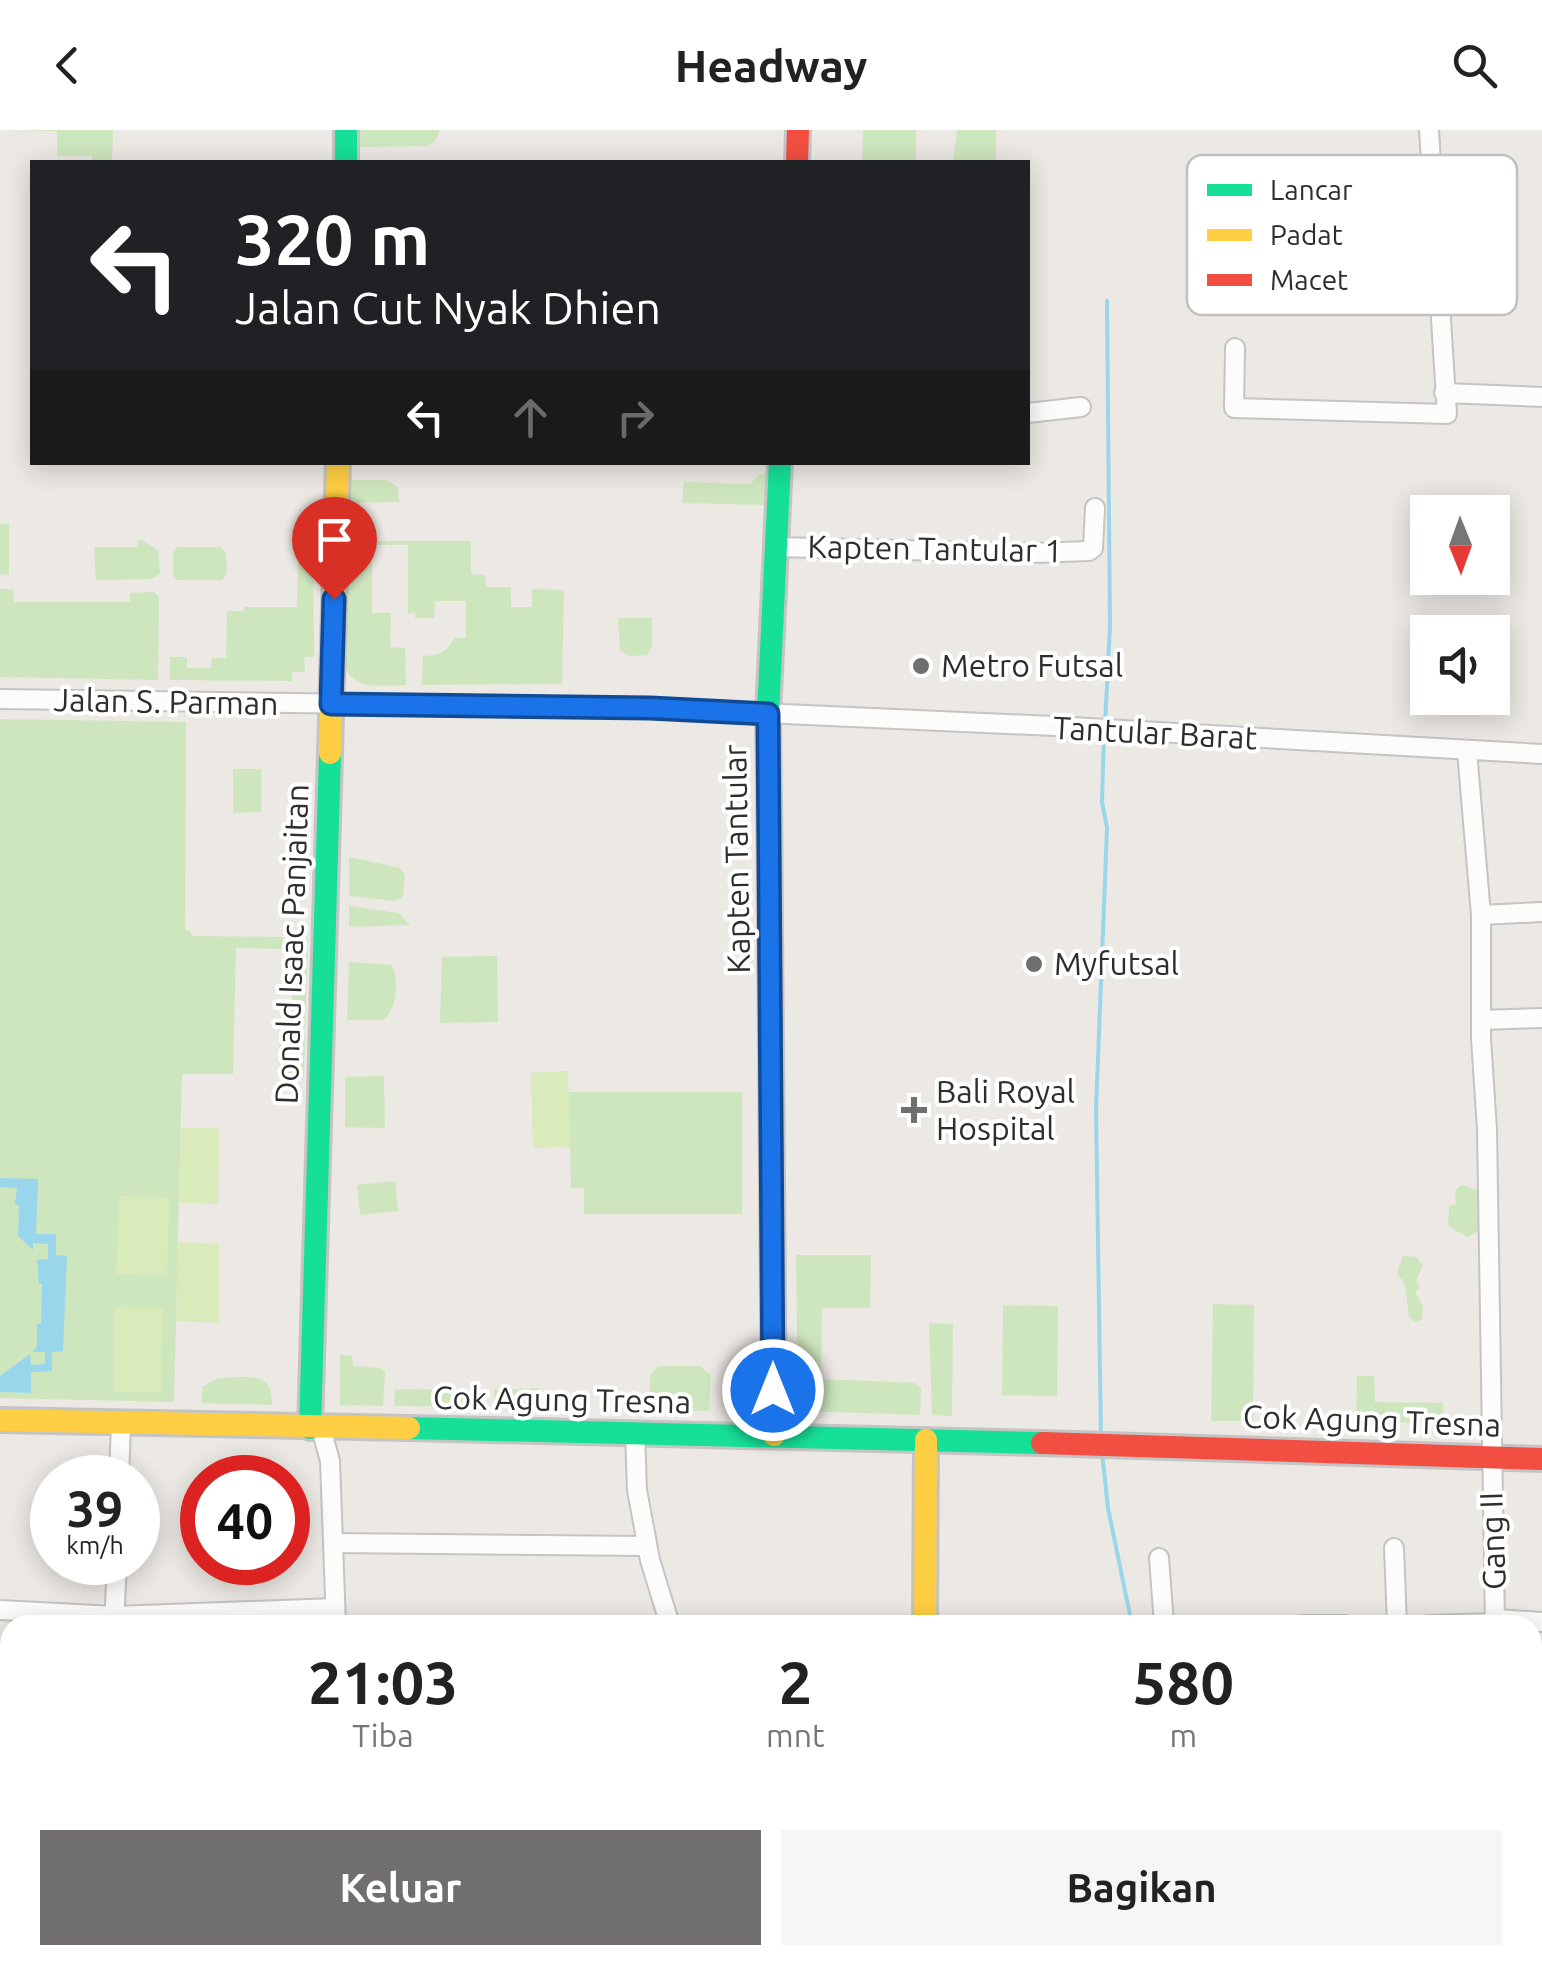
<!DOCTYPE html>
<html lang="id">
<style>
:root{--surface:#fff;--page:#f6f6f6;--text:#222;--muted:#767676;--accent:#706f6e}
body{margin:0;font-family:Ubuntu,sans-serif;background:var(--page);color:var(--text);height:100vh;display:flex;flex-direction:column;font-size:38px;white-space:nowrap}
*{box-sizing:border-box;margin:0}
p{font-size:32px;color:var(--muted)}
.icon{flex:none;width:55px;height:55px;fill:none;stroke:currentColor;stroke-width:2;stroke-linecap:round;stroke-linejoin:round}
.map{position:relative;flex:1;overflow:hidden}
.sheet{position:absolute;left:0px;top:1485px;width:1542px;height:350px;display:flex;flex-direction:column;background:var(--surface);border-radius:30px 30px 0 0;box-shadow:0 5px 25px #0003}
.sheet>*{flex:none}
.top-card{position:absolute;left:30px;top:30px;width:1000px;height:305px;border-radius:0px;box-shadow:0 5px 25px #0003;background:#202124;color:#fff;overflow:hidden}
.needle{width:65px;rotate:179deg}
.tools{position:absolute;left:1410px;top:365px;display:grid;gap:20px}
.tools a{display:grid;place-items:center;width:100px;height:100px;border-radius:0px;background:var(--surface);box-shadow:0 5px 25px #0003;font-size:50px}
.speed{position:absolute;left:30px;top:1325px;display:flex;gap:20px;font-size:50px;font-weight:700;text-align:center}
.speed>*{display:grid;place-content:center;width:130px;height:130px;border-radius:50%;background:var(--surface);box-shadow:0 5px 25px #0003;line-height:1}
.speed small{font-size:25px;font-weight:400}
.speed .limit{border:15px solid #d22;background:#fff;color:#111}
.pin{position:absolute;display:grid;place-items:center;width:85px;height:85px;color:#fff;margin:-102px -42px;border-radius:50% 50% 50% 0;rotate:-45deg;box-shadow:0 0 10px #0007}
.pin .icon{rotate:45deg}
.me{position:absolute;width:110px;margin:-55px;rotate:0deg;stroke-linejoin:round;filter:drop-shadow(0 0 8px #0008)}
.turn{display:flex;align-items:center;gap:35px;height:210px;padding:0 40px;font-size:45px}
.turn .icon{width:130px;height:130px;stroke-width:2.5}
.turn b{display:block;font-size:70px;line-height:85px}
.lanes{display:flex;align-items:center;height:95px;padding:0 40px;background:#0003;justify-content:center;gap:50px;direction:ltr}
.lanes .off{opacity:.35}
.eta{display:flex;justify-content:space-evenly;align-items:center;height:170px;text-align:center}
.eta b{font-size:60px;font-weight:700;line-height:70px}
.button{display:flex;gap:20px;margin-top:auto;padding:20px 40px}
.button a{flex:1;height:115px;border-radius:0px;background:var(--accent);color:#fff;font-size:40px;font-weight:700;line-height:115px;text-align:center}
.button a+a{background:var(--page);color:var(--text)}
header{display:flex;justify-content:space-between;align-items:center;height:130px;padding:0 40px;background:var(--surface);font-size:45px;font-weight:700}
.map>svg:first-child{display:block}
.green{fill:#cee6be}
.pitch{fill:#d9eabb}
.water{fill:#99d6ec}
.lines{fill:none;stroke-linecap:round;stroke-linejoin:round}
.stream{stroke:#99d6ec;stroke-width:4}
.street-casing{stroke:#c5c4c5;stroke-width:22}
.fast-casing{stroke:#c5c4c5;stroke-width:28}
.slow-casing{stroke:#c5c4c5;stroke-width:28}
.jam-casing{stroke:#c5c4c5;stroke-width:28}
.street{stroke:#fcfcfb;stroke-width:18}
.fast{stroke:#16e098;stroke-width:22}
.slow{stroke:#ffcf43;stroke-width:22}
.jam{stroke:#f24e42;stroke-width:22}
.route-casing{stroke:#114b97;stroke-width:25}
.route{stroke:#1a73e8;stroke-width:18}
.poi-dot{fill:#706f6e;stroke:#fff;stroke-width:4}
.labels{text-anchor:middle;stroke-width:8;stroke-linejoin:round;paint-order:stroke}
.street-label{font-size:32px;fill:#2e2e2e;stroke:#fff}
.poi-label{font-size:32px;fill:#2e2e2e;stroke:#fff;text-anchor:start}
.key{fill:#fff;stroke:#c0c0c0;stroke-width:2.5}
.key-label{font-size:28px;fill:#2e2e2e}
</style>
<header><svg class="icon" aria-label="back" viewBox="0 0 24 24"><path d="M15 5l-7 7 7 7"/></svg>Headway<svg class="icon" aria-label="search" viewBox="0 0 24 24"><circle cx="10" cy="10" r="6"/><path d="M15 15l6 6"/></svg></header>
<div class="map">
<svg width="1542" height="1835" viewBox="0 0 1542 1835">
<rect width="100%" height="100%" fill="#ece8e4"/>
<!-- green -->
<g class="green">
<polygon points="7,0 113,0 112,32 92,32 92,26 57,26 57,1"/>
<path d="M360 0H439C438 9 434 13 427 16L359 17Z"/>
<polygon points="863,0 916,0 916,32 862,30"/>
<polygon points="957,0 996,0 996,32 953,32"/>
<polygon points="768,342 768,375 682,373 684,352 750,354 760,344"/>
<polygon points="347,350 386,350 398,357 399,372 347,373"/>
<polygon points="0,394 9,394 9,445 0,444"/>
<polygon points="138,410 145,411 158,421 160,444 151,449 96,450 94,417 137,417"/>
<path d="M346 411H471V444L485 445 486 457H511V477H532V459L564 460 562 554 422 555 423 526C440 525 446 523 454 508H466V471H435L434 488H415V483L408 484V415H372V483H391L390 517 405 518 406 555C381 555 354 562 343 534Z"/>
<polygon points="298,416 313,416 314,527 304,527 305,542 292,542 292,551 170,550 170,527 187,527 187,538 211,538 212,528 226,528 227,481 244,481 244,477 297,477"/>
<polygon points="177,417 221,417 226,423 227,443 222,450 177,450 173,445 173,422"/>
<polygon points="0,459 13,459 14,472 130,472 130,463 154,462 159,467 158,550 0,547"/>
<polygon points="618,488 652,488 652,516 647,525 629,526 620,520"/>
<polygon points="0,589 186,592 185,800 191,802 192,806 283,807 283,819 236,818 233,944 182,944 174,1272 0,1268"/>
<polygon points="233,639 261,639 261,682 233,683"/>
<polygon points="349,727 400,738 405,745 403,767 394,771 349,766"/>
<polygon points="349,776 399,783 410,795 349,797"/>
<polygon points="293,807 308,808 305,897 291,896"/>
<polygon points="497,826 498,892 440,893 442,827"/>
<path d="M349 832 392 835C399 852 397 878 384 890H347Z"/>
<polygon points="280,905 305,905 304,946 279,945"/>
<polygon points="384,946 385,998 345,997 345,947"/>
<polygon points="569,962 742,962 742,1084 584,1084 584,1058 571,1058"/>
<polygon points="395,1051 398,1081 360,1085 357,1055"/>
<polygon points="1461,1055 1481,1061 1480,1100 1467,1107 1448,1096 1449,1077 1456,1074 1455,1061"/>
<polygon points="796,1125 871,1125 870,1178 822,1178 821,1249 916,1253 921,1258 920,1285 798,1281"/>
<polygon points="1403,1126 1416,1127 1423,1136 1416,1150 1420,1159 1415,1161 1423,1177 1422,1189 1416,1192 1409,1187 1405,1154 1397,1143"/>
<polygon points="1213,1174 1254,1175 1253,1291 1211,1291"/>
<polygon points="1003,1175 1058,1176 1057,1266 1002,1265"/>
<polygon points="929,1193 953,1194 952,1286 932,1285"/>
<polygon points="340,1225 352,1226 353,1236 381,1238 385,1242 383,1276 340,1275"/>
<polygon points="658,1236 700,1236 711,1245 709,1281 649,1280 650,1245"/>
<polygon points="1357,1246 1374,1246 1375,1272 1443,1273 1444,1293 1356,1292"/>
<path d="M219 1248C246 1248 273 1239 272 1275L201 1273 203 1256Z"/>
<polygon points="539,1258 539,1278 494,1278 494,1260"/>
<polygon points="395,1259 482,1260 482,1277 394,1276"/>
</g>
<!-- pitch -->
<g class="pitch">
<polygon points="568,941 571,1017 533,1018 531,943"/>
<polygon points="181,998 219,998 218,1074 179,1073"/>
<polygon points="119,1066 170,1068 167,1145 116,1144"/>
<polygon points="178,1112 219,1114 219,1193 176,1191"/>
<polygon points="115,1177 163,1178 161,1262 114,1262"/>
</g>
<!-- water -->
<polygon class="water" points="0,1048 38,1049 36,1104 56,1104 56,1125 67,1126 63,1221 52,1222 52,1241 31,1242 31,1263 0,1262 0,1246 30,1224 31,1235 45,1234 45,1222 33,1222 37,1216 37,1194 41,1193 42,1154 39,1154 37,1130 48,1129 48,1114 33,1113 33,1120 18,1106 19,1076 15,1074 17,1058 0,1057"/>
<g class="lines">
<!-- stream -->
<g class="stream">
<polyline points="1105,594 1110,496 1107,171"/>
<polyline points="1101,1308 1096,980 1107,698 1102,672 1104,604"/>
<polyline points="1102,1322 1108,1378 1132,1495"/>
<polyline points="1158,1825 1159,1835"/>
</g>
<!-- street casing -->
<g class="street-casing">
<g id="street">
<polyline points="1235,218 1234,278 1447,284 1429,0"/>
<polyline points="1444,263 1542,267"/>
<polyline points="1028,283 1081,277"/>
<polyline points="775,417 1034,423 1089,421 1093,418 1095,378"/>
<polyline points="0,569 650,578 1054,596 1542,624"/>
<polyline points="1467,621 1481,785 1481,909 1487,999 1495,1495"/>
<polyline points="1481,785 1542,782"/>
<polyline points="1481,890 1542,888"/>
<polyline points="321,1298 330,1331 336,1495"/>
<polyline points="635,1303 637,1360 650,1430 670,1495"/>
<polyline points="119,1348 121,1293"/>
<polyline points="333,1413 647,1416"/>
<polyline points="1394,1418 1397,1495"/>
<polyline points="1159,1428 1164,1495"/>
<polyline points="0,1480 115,1486 335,1478"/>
<polyline points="1496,1489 1542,1492"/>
<polyline points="114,1495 117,1432"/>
<polyline points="1301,1495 1345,1495"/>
<polyline points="1428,1495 1495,1493"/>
<polyline points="1532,1543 1542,1543"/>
<polyline points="1532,1608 1542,1608"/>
<polyline points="0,1623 10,1623"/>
<polyline points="1532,1694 1542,1694"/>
<polyline points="1532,1761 1542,1762"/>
<polyline points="0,1782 10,1783"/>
<polyline points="347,1825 347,1835"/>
<polyline points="1358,1835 1358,1825"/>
<polyline points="1495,1835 1495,1825"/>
</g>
</g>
<!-- fast casing -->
<g class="fast-casing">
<g id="fast">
<polyline points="346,0 346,32"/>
<polyline points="769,665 768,584 780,332"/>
<polyline points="310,1298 330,623"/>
<polyline points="409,1298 1042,1313"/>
</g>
</g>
<!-- slow casing -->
<g class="slow-casing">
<g id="slow">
<polyline points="330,623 338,332"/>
<polyline points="769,665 774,1305"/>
<polyline points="0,1290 409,1298"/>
<polyline points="925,1495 926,1310"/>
<polyline points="926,1825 926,1835"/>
</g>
</g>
<!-- jam casing -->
<g class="jam-casing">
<g id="jam">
<polyline points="797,32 798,0"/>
<polyline points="1042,1313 1542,1329"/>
</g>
</g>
<!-- street -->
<use href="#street" class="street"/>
<!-- fast -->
<use href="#fast" class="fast"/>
<!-- slow -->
<use href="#slow" class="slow"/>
<!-- jam -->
<use href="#jam" class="jam"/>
</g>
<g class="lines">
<!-- route casing -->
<g class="route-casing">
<polyline id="route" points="334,469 331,574 650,578 768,584 773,1260"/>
</g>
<!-- route -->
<use href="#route" class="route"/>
</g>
<!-- markers -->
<g class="poi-dot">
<circle cx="921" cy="536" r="10"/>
<circle cx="1034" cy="834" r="10"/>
<path d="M909 965h10v10h10v10h-10v10h-10v-10h-10v-10h10z"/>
</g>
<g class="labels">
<!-- street labels -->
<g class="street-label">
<text transform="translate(935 419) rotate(1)" y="11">Kapten Tantular 1</text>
<text transform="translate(166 572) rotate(1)" y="11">Jalan S. Parman</text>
<text transform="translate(1155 603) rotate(3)" y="11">Tantular Barat</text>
<text transform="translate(737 729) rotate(-91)" y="11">Kapten Tantular</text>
<text transform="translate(292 814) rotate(-88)" y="11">Donald Isaac Panjaitan</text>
<text transform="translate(562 1270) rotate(1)" y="11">Cok Agung Tresna</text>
<text transform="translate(1372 1291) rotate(2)" y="11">Cok Agung Tresna</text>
<text transform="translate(1493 1411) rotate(-92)" y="11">Gang II</text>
</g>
<!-- poi labels -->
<g class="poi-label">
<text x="941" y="547">Metro Futsal</text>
<text x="1054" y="845">Myfutsal</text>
<text x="936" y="973">Bali Royal<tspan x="936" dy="37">Hospital</tspan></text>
</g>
</g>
<!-- legend -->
<rect x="1187" y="25" width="330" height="160" rx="15" class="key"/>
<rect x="1207" y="54" width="45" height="12" fill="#16e098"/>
<rect x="1207" y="99" width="45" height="12" fill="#ffcf43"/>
<rect x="1207" y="144" width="45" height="12" fill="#f24e42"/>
<g class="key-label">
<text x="1270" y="70">Lancar</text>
<text x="1270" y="115">Padat</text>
<text x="1270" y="160">Macet</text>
</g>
</svg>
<div class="tools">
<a><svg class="needle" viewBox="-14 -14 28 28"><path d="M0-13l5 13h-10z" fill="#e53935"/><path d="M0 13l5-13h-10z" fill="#767676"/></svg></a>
<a><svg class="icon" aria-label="sound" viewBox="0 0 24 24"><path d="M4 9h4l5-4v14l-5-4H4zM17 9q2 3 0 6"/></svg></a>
</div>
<div class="speed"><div>39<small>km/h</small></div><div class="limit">40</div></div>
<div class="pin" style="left:334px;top:469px;background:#d93025"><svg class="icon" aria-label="arrive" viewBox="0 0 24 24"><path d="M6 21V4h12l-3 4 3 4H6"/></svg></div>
<svg class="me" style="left:773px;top:1260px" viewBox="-20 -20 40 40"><circle r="17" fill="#1a73e8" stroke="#fff" stroke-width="3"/><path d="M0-11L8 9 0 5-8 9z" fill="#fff"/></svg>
<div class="top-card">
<div class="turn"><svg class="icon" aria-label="left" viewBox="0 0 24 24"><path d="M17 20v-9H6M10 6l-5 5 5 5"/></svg><div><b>320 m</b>Jalan Cut Nyak Dhien</div></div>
<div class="lanes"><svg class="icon" aria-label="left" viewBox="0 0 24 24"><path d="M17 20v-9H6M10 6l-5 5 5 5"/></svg><svg class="icon off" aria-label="ahead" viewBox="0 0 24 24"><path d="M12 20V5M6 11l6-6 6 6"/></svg><svg class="icon off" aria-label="right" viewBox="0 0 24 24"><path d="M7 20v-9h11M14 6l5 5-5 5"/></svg></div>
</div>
<section class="sheet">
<div class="eta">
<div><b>21:03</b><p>Tiba</p></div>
<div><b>2</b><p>mnt</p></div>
<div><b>580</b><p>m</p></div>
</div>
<div class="button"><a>Keluar</a><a>Bagikan</a></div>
</section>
</div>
